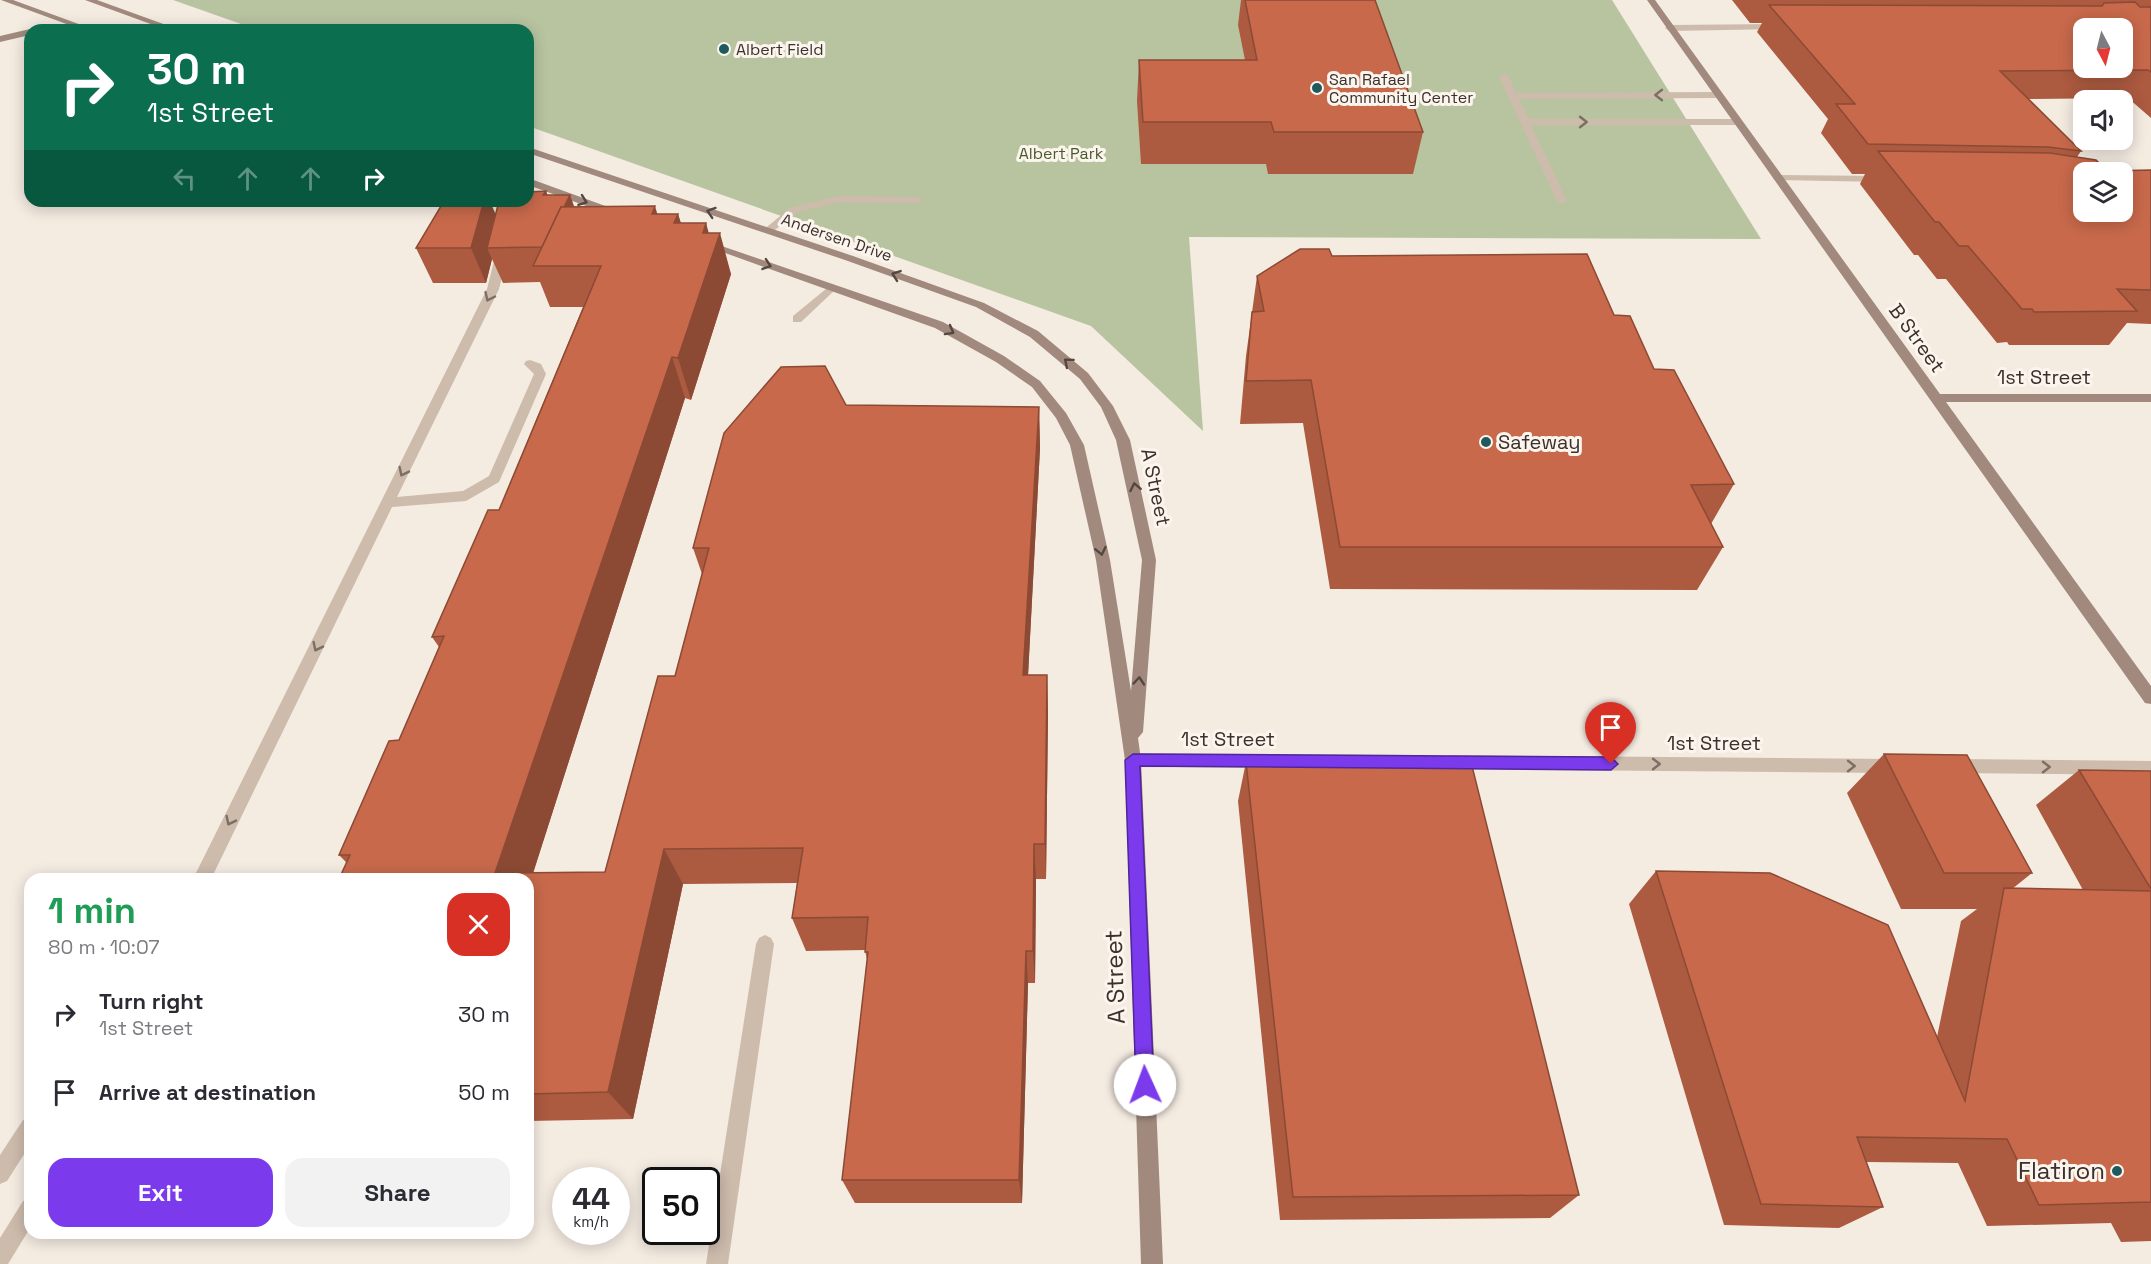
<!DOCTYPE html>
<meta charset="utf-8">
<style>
:root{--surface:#fff;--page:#f2f2f3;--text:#2b2b33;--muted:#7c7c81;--accent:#7c3aed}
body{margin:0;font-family:"Space Grotesk",sans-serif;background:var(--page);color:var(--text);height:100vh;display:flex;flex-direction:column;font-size:22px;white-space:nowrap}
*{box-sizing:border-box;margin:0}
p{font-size:20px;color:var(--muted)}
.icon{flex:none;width:33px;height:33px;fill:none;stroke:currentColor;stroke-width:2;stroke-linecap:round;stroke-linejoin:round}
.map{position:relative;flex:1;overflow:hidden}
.details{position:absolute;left:24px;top:873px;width:510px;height:366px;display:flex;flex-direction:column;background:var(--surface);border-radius:18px;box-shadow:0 3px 15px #0003}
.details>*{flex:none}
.guide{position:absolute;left:24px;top:24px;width:510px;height:183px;border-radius:18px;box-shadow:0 3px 15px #0003;background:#0b6e4f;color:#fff;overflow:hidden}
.needle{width:39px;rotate:173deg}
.controls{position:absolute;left:2073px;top:18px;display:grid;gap:12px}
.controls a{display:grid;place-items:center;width:60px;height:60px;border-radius:12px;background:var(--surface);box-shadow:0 3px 15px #0003;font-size:30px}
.speed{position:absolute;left:552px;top:1167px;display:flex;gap:12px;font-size:30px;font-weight:700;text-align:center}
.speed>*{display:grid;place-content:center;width:78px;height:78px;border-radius:50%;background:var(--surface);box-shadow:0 3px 15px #0003;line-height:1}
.speed small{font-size:15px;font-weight:400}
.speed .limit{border:3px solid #111;border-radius:9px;background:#fff;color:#111}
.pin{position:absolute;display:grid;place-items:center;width:51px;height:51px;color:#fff;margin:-62px -26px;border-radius:50% 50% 50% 0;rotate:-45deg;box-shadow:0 0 6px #0007}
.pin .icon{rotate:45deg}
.me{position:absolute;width:66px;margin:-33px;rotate:358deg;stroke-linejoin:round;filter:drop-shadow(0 0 4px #0008)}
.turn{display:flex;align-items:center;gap:21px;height:126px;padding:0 24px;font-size:27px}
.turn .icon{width:78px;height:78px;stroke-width:2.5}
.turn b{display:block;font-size:42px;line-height:51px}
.lanes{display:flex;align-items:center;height:57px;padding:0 24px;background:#0003;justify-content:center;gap:30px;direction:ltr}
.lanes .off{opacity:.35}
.round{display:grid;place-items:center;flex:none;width:63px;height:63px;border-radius:18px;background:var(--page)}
.summary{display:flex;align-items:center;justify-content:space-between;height:102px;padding:0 24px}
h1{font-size:36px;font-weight:800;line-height:45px;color:#1e9e55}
.action{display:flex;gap:12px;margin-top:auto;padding:12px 24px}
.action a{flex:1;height:69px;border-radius:18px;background:var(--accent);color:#fff;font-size:24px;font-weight:800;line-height:69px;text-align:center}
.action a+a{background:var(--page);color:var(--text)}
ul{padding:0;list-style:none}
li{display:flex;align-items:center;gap:18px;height:78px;padding:0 24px}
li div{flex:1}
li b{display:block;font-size:22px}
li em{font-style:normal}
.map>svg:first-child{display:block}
.green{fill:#b8c4a0}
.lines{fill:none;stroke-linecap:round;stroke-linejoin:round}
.lane{fill:#cdbbac;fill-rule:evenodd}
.street{fill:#cdbbac;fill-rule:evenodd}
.secondary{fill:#a18a7d;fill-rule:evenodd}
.wall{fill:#ac5a40}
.shaded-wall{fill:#8c4a34}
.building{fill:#c8694b;stroke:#8c4a34;stroke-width:1.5;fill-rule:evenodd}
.oneway{stroke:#7d6f65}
.oneway2{stroke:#544640}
.route{fill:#7c3aed;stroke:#51269a;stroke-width:1.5}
.poi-dot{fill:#1f5a5e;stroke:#fbf5ee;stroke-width:2}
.labels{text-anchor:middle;stroke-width:6;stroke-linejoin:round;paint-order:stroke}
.far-poi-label{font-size:16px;fill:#3b302b;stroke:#fbf5ee;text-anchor:start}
.far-park-label{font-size:16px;fill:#4a5a2e;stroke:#fbf5ee}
.far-street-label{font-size:16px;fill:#3b302b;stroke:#fbf5ee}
.street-label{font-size:20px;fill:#3b302b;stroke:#fbf5ee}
.poi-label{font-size:20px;fill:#3b302b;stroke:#fbf5ee;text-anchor:start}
.near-street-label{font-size:24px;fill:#3b302b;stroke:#fbf5ee}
.near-poi-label{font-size:24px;fill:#3b302b;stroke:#fbf5ee;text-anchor:end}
</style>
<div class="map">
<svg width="2151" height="1264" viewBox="0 0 2151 1264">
<rect width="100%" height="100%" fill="#f4ebe1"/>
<!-- green -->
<polygon class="green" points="173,0 1612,0 1761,239 1189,237 1203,431 1091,326 528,126 528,30 258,30"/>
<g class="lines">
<!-- lane -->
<g class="lane">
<polygon points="1504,74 1509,77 1516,93 1717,92 1722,95 1717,98 1519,99 1529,119 1738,119 1743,122 1738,125 1531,125 1567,201 1562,204 1557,201 1499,77"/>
<polygon points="1778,175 1883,176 1888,179 1883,182 1774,180 1773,178"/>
<polygon points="839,196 919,197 924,200 919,203 839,202 798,212 771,233 762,231 790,208"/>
<polygon points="502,250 508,253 499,289 397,497 463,491 489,476 534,374 524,364 526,361 530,360 541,364 546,374 499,482 466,501 392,507 211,879 193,879 487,289 496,253"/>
<polygon points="832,284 838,287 836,289 801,322 793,322 793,316"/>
<polygon points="765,935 771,938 774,944 728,1264 706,1264 756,944 759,938"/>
<polygon points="30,1117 30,1145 7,1181 0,1184 0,1155 23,1120"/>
<polygon points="30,1198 30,1228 8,1264 0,1264 0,1238 23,1201"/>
</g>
<!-- street -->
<g class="street">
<polygon points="1780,24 1784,27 1783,29 1669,31 1665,28 1669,25"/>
<polygon points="1133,753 1418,755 1424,757 1426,762 1424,767 1418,769 1133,767 1127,765 1125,760 1127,755"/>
<polygon points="1451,755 1892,759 1898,761 1900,766 1898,771 1892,773 1451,769 1445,767 1443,762 1445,757"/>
<polygon points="1955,759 2151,761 2151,775 1955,773 1949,771 1947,766 1949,761"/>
</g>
<!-- secondary -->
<g class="secondary">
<polygon points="1,0 13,0 95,30 38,30 42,27 72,26"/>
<polygon points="85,0 97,0 180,30 167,30"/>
<polygon points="1647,0 1655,0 1940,394 2151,394 2151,402 1946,402 2151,686 2151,704 2145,703"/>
<polygon points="30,29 33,30 30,30 30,35 0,42 0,36"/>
<polygon points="528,147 853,256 984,303 1038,331 1088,373 1113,406 1130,440 1156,560 1143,732 1138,738 1141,760 1163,1264 1141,1264 1125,760 1096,560 1070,445 1056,418 1032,387 996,362 935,328 700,244 706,241 710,242 943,322 1004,356 1040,381 1066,413 1084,445 1110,560 1131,691 1142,560 1116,440 1101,407 1080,379 1030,337 976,307 845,260 528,153"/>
<polygon points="528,178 622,212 623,214 614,216 528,185"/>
</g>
</g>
<!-- wall -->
<g class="wall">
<polygon points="1241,0 1375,0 1423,132 1413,174 1268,174 1266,164 1141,164 1137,101 1139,60 1245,60 1238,25"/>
<polygon points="1732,0 2151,0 2151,118 2128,98 2028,99 2081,151 2077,157 2107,171 2151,170 2151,324 2127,323 2109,345 2009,345 2007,342 1997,343 1946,279 1937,279 1918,255 1914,255 1860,184 1865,174 1852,174 1821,133 1828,119 1757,32 1762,23 1750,23"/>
<polygon points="546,191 547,195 570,195 574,207 657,214 678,214 681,223 706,223 708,233 731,274 691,400 685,398 533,873 605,872 675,676 702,574 693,548 846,405 1039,407 1040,448 1028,675 1047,675 1048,714 1046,879 1036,879 1035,983 1028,983 1022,1203 855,1203 842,1180 867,960 865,950 806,951 792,918 797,883 683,884 633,1119 528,1121 528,879 346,862 339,855 399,740 439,647 432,637 499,510 583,307 550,307 540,282 503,283 492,259 486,283 433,283 416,248 496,215"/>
<polygon points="1332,256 1614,315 1654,369 1734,484 1711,524 1723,547 1697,590 1330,589 1303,423 1240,424 1246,356 1257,276"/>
<polygon points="1884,754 2032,873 2012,889 2083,890 2036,805 2079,770 2151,771 2151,1241 2121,1242 2111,1223 1987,1226 1958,1163 1866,1162 1883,1207 1839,1228 1724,1225 1629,904 1656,871 1937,1037 1961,921 1977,909 1901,909 1847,793"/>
<polygon points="1246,762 1579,1195 1550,1218 1280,1220 1238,801"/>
</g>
<!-- shaded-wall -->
<g class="shaded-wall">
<polygon points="546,191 557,221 570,195 582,229 566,266 552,266 544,247 555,225 543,195"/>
<polygon points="484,201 490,201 501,227 487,248 492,259 486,283 471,248"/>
<polygon points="655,206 667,247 652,214"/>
<polygon points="678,214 690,255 674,223"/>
<polygon points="706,223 714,252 720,233 731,274 691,400 678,358 703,233"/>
<polygon points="672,357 685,398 528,889 495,873"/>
<polygon points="1039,407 1040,448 1026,714 1023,675"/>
<polygon points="1047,675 1048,714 1046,879 1045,844"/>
<polygon points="1034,844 1036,879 1035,983 1033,951"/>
<polygon points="664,849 683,884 633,1119 608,1092"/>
<polygon points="1026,951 1028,983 1022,1203 1019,1180"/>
</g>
<!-- building -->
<g class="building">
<polygon points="1245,0 1375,0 1423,132 1274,132 1271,122 1143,122 1139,60 1257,60"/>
<path d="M2135 2 2140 7H2151V72L2148 70 2000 71 2081 151 2048 147 1868 144 1836 104H1855L1769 5 2102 6 2104 3ZM2084 28H2122V68H2084Z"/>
<path d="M1878 151 2050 153 2096 160 2107 171 2151 170V290L2117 289 2137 311 2034 312 2032 309H2022L1968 246H1959L1939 222H1935ZM2084 172H2122V212H2084Z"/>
<polygon points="546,191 543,195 570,195 564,207 561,207 542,247 487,248 499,201 528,201 528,192"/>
<polygon points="444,201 484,201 471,248 416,248"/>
<polygon points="655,206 652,214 678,214 674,223 706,223 703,233 720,233 678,358 672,357 495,873 605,872 658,676 675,676 709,548 693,548 724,433 781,367 825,366 846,405 1039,407 1023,675 1047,675 1045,844 1034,844 1033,951 1026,951 1019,1180 842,1180 868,952 865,952 868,917 792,918 803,848 664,849 608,1092 528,1094 528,879 339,879 350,855 339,855 389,741 399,740 444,636 432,637 488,510 499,510 601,266 533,266 561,207"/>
<polygon points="1300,249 1329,249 1332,256 1587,254 1614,315 1630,316 1654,369 1674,370 1734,484 1691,485 1723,547 1340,547 1311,380 1246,381 1252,312 1264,311 1257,276"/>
<polygon points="1884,754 1967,755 2032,873 1944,873"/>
<polygon points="1246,762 1471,762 1579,1195 1293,1197"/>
<polygon points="2079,770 2151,771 2151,889"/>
<polygon points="1656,871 1770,873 1888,925 1965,1101 2004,888 2151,891 2151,1202 2039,1205 2007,1139 1857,1137 1883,1207 1761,1204"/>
</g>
<!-- one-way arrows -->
<defs><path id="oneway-chevron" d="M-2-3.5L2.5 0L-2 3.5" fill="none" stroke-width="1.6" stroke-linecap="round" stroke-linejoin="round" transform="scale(1.5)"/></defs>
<g class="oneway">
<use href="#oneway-chevron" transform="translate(1659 95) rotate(180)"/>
<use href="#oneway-chevron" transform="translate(1583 122)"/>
<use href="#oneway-chevron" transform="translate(489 297) rotate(115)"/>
<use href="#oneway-chevron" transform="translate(403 472) rotate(116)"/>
<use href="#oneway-chevron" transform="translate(317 647) rotate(116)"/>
<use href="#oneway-chevron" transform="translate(1656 764)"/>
<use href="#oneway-chevron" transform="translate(1851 766)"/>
<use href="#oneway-chevron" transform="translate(2046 767)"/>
<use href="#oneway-chevron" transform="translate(230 821) rotate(116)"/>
</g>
<g class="oneway2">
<use href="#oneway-chevron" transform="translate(583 201) rotate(20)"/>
<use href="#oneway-chevron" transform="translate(711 212) rotate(-162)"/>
<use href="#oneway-chevron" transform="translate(767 265) rotate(19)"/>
<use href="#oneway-chevron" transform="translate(896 275) rotate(-160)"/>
<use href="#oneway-chevron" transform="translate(950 331) rotate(29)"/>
<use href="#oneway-chevron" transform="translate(1068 362) rotate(-140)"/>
<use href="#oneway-chevron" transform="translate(1135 487) rotate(-101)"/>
<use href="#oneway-chevron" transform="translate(1101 551) rotate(78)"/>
<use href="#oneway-chevron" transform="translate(1139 681) rotate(-85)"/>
</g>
<!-- route -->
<polygon class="route" points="1133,754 1611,757 1618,764 1611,770 1140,766 1154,1085 1151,1091 1145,1094 1139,1091 1136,1085 1125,760"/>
<!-- markers -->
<g class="poi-dot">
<circle cx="724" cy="49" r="6"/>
<circle cx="1317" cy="88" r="6"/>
<circle cx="1486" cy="442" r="6"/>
<circle cx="2117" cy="1171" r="6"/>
</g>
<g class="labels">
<!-- far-poi labels -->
<g class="far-poi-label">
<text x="736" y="55">Albert Field</text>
<text x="1329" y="85">San Rafael<tspan x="1329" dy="18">Community Center</tspan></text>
</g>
<!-- far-park labels -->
<g class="far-park-label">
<text x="1061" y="159">Albert Park</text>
</g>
<!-- far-street labels -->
<g class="far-street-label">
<text transform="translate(837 237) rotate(19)" y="6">Andersen Drive</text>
</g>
<!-- street labels -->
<g class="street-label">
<text transform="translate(1917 338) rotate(54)" y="7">B Street</text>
<text x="2044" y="384">1st Street</text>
<text transform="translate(1156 487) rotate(78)" y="7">A Street</text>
<text x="1228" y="746">1st Street</text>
<text x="1714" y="750">1st Street</text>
</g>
<!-- poi labels -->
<g class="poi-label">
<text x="1498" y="449">Safeway</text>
</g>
<!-- near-street labels -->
<g class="near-street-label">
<text transform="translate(1115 977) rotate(-92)" y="8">A Street</text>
</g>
<!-- near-poi labels -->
<g class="near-poi-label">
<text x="2105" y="1179">Flatiron</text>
</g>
</g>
</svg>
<div class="controls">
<a><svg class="needle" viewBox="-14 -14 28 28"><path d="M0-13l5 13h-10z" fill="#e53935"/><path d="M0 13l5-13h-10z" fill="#7c7c81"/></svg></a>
<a><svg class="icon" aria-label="sound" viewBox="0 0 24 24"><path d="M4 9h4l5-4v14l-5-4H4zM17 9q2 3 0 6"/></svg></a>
<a><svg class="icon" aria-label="layers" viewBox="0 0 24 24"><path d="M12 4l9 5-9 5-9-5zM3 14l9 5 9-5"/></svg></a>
</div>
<div class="speed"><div>44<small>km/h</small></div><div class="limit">50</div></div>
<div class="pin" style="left:1611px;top:764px;background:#d93025"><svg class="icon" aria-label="arrive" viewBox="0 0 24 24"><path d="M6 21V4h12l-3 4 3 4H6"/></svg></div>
<svg class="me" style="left:1145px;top:1085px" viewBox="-20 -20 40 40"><circle r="19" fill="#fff"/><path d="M0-13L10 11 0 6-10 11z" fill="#7c3aed"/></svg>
<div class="guide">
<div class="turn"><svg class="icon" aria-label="right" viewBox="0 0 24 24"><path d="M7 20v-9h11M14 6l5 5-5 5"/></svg><div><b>30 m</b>1st Street</div></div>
<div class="lanes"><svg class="icon off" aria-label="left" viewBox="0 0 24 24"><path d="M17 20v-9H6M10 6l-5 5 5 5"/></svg><svg class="icon off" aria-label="ahead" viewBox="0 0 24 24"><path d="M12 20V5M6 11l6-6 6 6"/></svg><svg class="icon off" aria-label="ahead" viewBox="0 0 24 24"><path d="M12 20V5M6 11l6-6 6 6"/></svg><svg class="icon" aria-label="right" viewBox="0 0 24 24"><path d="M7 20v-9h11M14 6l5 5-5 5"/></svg></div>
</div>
<section class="details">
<div class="summary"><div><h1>1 min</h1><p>80 m · 10:07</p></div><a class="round" style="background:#d93025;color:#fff"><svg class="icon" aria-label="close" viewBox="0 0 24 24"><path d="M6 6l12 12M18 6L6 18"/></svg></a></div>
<ul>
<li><svg class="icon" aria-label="right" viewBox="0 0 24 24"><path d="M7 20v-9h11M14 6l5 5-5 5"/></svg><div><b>Turn right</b><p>1st Street</p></div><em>30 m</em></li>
<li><svg class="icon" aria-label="arrive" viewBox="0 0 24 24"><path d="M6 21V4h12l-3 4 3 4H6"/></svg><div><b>Arrive at destination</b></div><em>50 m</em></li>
</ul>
<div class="action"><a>Exit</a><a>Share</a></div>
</section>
</div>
